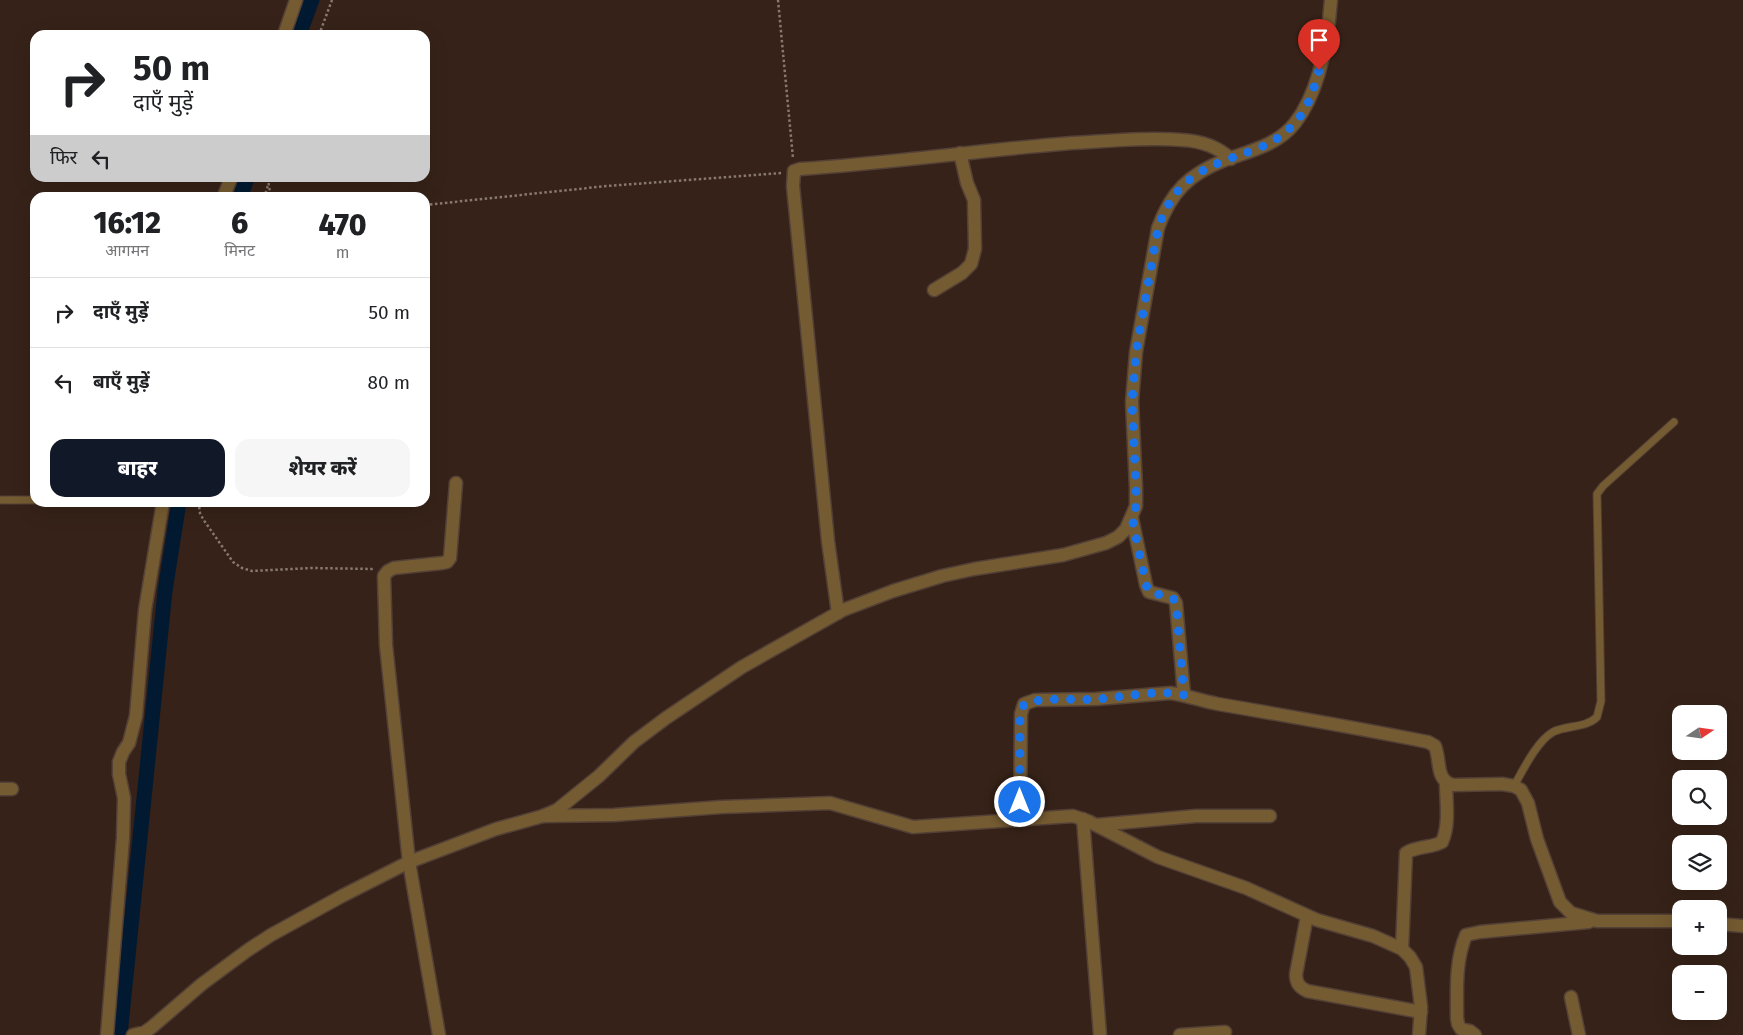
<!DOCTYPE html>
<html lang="hi">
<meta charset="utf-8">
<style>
:root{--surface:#fff;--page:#f6f6f6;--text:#202124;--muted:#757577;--line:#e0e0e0;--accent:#111827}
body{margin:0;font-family:"Fira Sans","Noto Sans Devanagari",sans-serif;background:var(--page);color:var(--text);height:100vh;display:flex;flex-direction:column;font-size:19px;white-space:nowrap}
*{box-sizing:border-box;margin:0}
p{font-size:16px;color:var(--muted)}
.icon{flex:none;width:28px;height:28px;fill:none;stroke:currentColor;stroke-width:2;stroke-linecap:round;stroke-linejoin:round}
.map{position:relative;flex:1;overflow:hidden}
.panel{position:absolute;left:30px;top:192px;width:400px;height:315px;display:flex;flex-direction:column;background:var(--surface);border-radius:15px;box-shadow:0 5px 20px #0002}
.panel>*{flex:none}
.banner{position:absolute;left:30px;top:30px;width:400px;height:152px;border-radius:15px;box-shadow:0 5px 20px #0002;background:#fff;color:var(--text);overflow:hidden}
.needle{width:32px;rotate:77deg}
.fabs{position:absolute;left:1672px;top:705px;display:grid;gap:10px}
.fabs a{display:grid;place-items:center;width:55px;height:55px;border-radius:10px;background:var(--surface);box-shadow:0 5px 20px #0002;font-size:25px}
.pin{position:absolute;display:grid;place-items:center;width:42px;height:42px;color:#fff;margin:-51px -21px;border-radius:50% 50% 50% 0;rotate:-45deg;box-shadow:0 0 5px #0007}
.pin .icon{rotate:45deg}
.me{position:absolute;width:55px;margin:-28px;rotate:0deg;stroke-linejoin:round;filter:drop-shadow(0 0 4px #0008)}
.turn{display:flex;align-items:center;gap:18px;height:105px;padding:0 20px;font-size:22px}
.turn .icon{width:65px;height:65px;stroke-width:2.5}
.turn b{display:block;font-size:35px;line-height:42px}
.then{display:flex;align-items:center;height:48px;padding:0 20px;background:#0003;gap:10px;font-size:19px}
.eta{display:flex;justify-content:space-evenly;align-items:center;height:85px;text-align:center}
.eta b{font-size:30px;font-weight:800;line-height:35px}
.action{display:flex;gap:10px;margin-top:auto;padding:10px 20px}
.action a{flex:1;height:58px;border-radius:15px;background:var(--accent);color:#fff;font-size:20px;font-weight:800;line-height:58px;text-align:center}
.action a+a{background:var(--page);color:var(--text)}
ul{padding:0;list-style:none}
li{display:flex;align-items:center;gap:15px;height:70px;padding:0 20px;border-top:1px solid var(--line)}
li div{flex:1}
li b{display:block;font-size:19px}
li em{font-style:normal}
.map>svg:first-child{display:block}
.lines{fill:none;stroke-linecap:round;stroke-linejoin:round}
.canal{stroke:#021a31;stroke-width:15}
.service-casing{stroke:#534036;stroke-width:9}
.minor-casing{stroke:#534036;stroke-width:15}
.tertiary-casing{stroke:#534036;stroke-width:15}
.path{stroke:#89786f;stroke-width:2.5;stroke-dasharray:2.5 2.5;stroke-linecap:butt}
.service{stroke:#755b31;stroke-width:7}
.minor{stroke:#755b31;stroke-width:12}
.tertiary{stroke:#755b31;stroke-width:12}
.route{stroke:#1a73e8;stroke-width:9;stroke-dasharray:0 16.2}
</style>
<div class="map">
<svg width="1743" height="1035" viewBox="0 0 1743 1035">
<rect width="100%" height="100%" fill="#362218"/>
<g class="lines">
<!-- canal -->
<g class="canal">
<polyline points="299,35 312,0"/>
<polyline points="240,198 247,178"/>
<polyline points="120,1035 165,591 179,502"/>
</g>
<!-- service casing -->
<g class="service-casing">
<g id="service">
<polyline points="0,500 35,500"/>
<path d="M1514 786C1523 770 1537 741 1553 732 1567 725 1586 728 1597 717L1601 701 1597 494 1603 486 1674 422"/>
</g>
</g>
<!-- minor casing -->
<g class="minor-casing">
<g id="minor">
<polyline points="934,290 962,273 971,264 975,249 974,200 967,183 960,153"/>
<polyline points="1132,518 1146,585 1149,592 1173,598 1176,603 1184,695"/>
<path d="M838 613 828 541 793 186 794 171 800 169C891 163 982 150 1072 143 1109 141 1146 137 1182 140 1201 141 1217 146 1231 159"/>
<polyline points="0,789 12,789"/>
<polyline points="543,816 614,815 721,807 830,803 913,827 1058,817 1073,816 1088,821 1158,857 1246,888 1317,920 1373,936 1402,949 1410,957 1416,967 1421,1007 1419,1035"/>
<polyline points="1083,819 1100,1035"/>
<path d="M1020 820 1021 714 1024 704 1035 700 1096 699 1170 693C1186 695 1202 701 1218 704 1288 716 1358 728 1428 742L1435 746C1441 761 1435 780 1453 785L1502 784 1514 786 1521 790 1528 803 1537 839 1560 902 1571 913 1597 921H1681"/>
<polyline points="1096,825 1196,816 1270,816"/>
<path d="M1307 916 1296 974C1296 983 1299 987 1307 991L1421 1012"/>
<polyline points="1719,924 1743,926"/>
<path d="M1402 949 1406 853C1417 846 1431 848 1442 842 1450 824 1446 802 1446 783"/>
<polyline points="1571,997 1579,1035"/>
<polyline points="439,1035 409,862 386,645 384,576 388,571 394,568 442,563 447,562 450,558 456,483"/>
<polyline points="1180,1035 1225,1032"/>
<path d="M1475 1035 1470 1031 1461 1029 1458 1024 1457 1018C1457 991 1455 961 1466 935L1480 932 1589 922"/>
</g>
</g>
<!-- tertiary casing -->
<g class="tertiary-casing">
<g id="tertiary">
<polyline points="284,35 296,0"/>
<polyline points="223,198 231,178"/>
<polyline points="107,1035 123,838 124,798 119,774 119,762 123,752 129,743 136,716 145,610 163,502"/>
<path d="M133 1035 145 1032 152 1027 202 984 248 950 271 935 342 896 409 862 496 829 543 816 557 810 599 776 634 742 666 718 742 667 843 610 893 591 942 576 974 569 1063 555 1106 543 1118 537 1126 529 1136 506V488L1132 402 1136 352 1158 228C1171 192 1189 174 1225 160 1250 151 1278 145 1295 123 1320 91 1328 39 1331 0"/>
</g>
</g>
<!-- path -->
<g class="path">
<polyline points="778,0 793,158"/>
<polyline points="319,35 332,0"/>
<path d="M269 178C268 185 269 194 276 198"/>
<polyline points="264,198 268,185"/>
<polyline points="425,205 607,186 782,173"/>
<polyline points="200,502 199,511 203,519 233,562 242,568 252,571 311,568 374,569"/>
</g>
<!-- service -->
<use href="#service" class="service"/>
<!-- minor -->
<use href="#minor" class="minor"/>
<!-- tertiary -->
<use href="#tertiary" class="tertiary"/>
</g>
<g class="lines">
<!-- route -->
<path class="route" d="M1020 802V714L1024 704C1047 696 1074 701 1098 699 1123 697 1161 689 1184 695L1176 603 1173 598 1149 592 1146 585 1132 518 1136 506V488L1132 402 1136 352 1158 228C1171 191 1189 174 1226 160 1250 151 1275 145 1293 125 1308 110 1314 89 1319 70"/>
</g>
</svg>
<div class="fabs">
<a><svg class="needle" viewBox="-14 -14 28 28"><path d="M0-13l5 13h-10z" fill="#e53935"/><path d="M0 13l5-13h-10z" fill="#757577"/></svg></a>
<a><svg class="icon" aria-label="search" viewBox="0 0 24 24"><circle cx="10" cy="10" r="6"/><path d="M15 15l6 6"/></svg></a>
<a><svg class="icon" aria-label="layers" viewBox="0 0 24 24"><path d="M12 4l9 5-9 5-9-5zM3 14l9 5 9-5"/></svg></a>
<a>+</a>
<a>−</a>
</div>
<div class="pin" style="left:1319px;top:70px;background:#d93025"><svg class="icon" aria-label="arrive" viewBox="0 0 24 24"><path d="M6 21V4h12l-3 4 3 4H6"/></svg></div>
<svg class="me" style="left:1020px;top:802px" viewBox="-20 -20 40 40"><circle r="17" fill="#1a73e8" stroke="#fff" stroke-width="3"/><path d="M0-11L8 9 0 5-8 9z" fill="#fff"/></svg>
<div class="banner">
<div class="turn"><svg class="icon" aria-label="right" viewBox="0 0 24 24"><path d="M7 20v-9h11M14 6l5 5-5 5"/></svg><div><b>50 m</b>दाएँ मुड़ें</div></div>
<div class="then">फिर<svg class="icon" aria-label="left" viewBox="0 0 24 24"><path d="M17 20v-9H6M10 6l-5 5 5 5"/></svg></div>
</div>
<section class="panel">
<div class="eta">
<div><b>16:12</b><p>आगमन</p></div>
<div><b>6</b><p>मिनट</p></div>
<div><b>470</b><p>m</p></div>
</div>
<ul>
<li><svg class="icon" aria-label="right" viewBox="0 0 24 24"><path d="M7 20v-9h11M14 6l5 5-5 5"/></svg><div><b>दाएँ मुड़ें</b></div><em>50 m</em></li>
<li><svg class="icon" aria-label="left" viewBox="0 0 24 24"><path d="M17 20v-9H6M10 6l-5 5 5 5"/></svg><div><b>बाएँ मुड़ें</b></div><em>80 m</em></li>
</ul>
<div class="action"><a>बाहर</a><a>शेयर करें</a></div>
</section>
</div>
